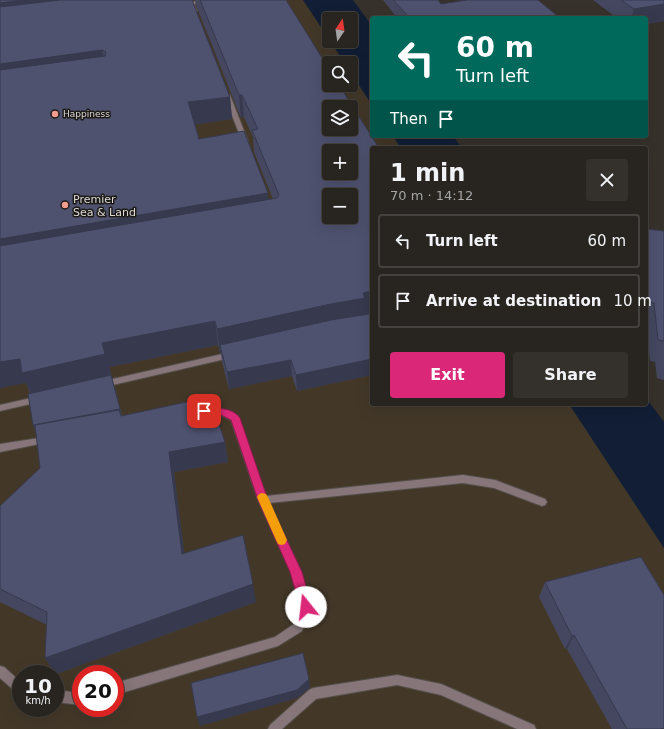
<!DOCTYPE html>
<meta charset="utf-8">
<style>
:root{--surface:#282520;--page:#34312d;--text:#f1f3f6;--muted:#a5a5a5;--line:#44423e;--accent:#db2777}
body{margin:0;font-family:"DejaVu Sans",sans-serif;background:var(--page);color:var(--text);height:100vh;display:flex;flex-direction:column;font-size:15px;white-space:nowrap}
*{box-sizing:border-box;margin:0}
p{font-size:13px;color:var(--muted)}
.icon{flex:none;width:22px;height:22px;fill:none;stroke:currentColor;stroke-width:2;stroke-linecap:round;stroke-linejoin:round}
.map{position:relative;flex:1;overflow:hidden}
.panel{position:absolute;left:370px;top:146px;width:278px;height:260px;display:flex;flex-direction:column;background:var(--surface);border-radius:4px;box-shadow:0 4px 16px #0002,0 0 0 1px var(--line)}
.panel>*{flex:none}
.guide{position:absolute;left:370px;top:16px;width:278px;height:122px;border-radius:4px;box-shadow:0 4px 16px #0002,0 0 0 1px var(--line);background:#00695c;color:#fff;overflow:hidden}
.needle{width:26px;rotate:13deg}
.fabs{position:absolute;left:322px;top:12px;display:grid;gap:8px}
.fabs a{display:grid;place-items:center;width:36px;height:36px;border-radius:4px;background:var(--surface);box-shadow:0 4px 16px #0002,0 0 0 1px var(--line);font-size:20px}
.speed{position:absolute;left:12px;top:665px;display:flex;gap:8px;font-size:20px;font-weight:700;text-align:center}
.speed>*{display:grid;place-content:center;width:52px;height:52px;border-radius:50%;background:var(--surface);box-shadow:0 4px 16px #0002,0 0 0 1px var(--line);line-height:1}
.speed small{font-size:10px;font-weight:400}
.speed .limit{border:6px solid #d22;background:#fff;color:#111}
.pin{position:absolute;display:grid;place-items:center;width:34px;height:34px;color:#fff;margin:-17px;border-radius:8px;box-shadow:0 2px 6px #0006}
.me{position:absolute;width:44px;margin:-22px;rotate:344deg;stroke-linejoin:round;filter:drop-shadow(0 0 3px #0008)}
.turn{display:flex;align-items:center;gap:14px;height:84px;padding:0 20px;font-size:18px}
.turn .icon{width:52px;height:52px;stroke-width:2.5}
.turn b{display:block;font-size:28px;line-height:34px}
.then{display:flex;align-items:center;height:38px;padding:0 20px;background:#0003;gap:8px;font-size:15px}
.round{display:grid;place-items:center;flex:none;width:42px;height:42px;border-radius:4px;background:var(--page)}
.summary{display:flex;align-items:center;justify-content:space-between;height:68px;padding:0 20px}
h1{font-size:24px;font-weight:800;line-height:30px}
.cta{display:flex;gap:8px;margin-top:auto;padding:8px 20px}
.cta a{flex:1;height:46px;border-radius:4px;background:var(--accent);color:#fff;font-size:16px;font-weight:800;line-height:46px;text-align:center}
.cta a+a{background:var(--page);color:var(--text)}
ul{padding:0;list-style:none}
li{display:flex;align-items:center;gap:12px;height:54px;margin:0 8px 6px;padding:0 12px;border:2px solid var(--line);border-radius:4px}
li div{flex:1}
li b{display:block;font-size:15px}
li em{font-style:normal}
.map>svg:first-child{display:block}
.industrial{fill:#433828;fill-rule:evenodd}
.water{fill:#111e35}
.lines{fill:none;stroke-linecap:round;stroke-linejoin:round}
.service-casing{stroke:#544f4a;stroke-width:2}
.service{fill:#867579;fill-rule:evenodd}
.wall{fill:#44475f}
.shaded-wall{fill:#37394e}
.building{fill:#4f526f;stroke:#37394e;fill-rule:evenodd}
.route{fill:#db2777;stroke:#8e194d}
.slow{fill:#f59e0b}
.poi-dot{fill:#f59d8e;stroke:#1c1a17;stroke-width:1.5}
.labels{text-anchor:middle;stroke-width:3;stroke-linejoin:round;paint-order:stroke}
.far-poi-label{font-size:9px;fill:#ddd9d5;stroke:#1c1a17;text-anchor:start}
.poi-label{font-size:11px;fill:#ddd9d5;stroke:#1c1a17;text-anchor:start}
</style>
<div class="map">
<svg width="664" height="729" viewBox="0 0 664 729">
<rect width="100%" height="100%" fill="#36312b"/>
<!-- industrial -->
<path class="industrial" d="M0 0H303L344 63H329V85H351V73L372 105V136H392L400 148H372V404H569L664 549V729H0ZM329 107H351V129H329ZM329 151H351V173H329ZM329 195H351V217H329ZM21 674H55V708H21ZM81 674H115V708H81Z"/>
<!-- water -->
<g class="water">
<polygon points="303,0 353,0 372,26 372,105 351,73 351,63 345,63 330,41 351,41 351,19 329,19 329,39"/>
<polygon points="393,136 453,136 462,148 401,148"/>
<polygon points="646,398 664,422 664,548 569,404 646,404"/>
</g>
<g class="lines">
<!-- service casing -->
<g class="service-casing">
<g id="service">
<polygon points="201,0 211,0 194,4 197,11 193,12 189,3"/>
<polygon points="225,94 230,95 248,141 247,142 245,143 242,141 224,95"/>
<polygon points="231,352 234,353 235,355 234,357 104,387 101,386 100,384 101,382 104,381"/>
<polygon points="40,396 43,397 44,399 43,401 0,411 0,405"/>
<polygon points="206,408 222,409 238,416 266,496 463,475 495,480 545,499 547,502 545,505 542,506 494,488 463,483 269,503 301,572 311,607 302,631 278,646 115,695 115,683 275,637 294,624 301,607 291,572 258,500 231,420 221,415 203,413 202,411 203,409"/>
<polygon points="46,437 49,438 50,440 49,442 0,452 0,444"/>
<polygon points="0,666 4,667 21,682 21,695 17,693 0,678"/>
<polygon points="397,675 441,684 534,725 536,729 517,729 441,695 397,685 316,699 282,729 268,729 270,725 309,690 313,688"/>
<polygon points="55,690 81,693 81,705 55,702"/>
</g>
</g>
<!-- service -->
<use href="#service" class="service"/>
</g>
<!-- wall -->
<g class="wall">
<polygon points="0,0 195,0 192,1 230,97 232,119 195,124 199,139 269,199 273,199 254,152 253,137 244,117 241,118 196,5 195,0 286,0 372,148 372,315 370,316 372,321 372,375 297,391 292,376 229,389 222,362 221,353 220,353 218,345 109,367 122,415 225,442 228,462 174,472 184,554 256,602 56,674 45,658 47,625 0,602 0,506 40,468 36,433 33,425 30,393 26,383"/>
<polygon points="383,0 438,0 441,4 560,18 397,18"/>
<polygon points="593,0 664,0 664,21 646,24 646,18 617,18"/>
<polygon points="646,229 664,231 664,380 657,378 655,362 650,361 646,323"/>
<polygon points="545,582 664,729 612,729 567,649 565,649 539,597"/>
</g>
<!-- shaded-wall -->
<g class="shaded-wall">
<polygon points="0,0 101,0 0,24"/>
<polygon points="664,4 664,21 646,24 646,18 631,18 634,9"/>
<polygon points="102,50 107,72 0,86 0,64"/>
<polygon points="239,95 242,95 244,117 241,118"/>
<polygon points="230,97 232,119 192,125 188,102"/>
<polygon points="268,193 270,217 0,264 0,239"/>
<polygon points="372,291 372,315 220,345 221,353 220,353 217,329"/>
<polygon points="215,321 218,345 109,367 123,421 37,436 33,425 32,396 26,383 0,388 0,362"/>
<polygon points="372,359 372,375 297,391 296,375"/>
<polygon points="291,360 292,376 229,389 227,372"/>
<polygon points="225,442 228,462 174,472 187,573 182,554 169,452"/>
<polygon points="253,584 256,602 56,674 45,658"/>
<polygon points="574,635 567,649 565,649 572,636"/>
<polygon points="309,679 310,688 297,698 200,726 197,717"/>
</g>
<!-- building -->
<g class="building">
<polygon points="0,0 22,0 0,3"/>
<polygon points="60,0 192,0 230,97 188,102 199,139 244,131 268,193 0,239 0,70 105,56 106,52 102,50 0,64 0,7"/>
<path d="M200 0H286L329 69V85H339L379 148H372V291L363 293 365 298 331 304 217 329 215 321 102 343 105 354 22 373 20 359 0 362V246L277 198 279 195 252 130 258 129 242 95H239ZM329 107H351V129H329ZM329 151H351V173H329ZM329 195H351V217H329Z"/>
<polygon points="393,0 438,0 441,4 467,0 538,0 560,18 410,18"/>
<polygon points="621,0 664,0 664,4 634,9"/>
<polygon points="646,229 664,231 664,341 658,340 654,303 646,302"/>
<polygon points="369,314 372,321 372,359 296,375 291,360 227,372 220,345 331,320"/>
<polygon points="111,375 120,409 33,425 28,394"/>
<polygon points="210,397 225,442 169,452 182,554 243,535 253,584 45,658 47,612 0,589 0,506 40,468 35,425 119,410 121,416"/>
<polygon points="641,557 664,595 664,728 660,729 627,729 574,635 572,636 545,582"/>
<polygon points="303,653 309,679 297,690 197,717 191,683"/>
</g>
<!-- route -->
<path class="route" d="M204 408C215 408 233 407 240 418L268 500 302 572 312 607 310 611 306 612 302 611 300 607 290 572 258 500 231 420 221 415 200 414 199 411 200 409Z"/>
<!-- slow -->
<polygon class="slow" points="262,493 266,494 268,497 287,540 285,544 282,545 278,544 276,540 257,497 259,494"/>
<!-- markers -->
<g class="poi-dot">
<circle cx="55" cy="114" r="4"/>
<circle cx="65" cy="205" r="4"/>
</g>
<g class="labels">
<!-- far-poi labels -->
<g class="far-poi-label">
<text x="63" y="117">Happiness</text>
</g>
<!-- poi labels -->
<g class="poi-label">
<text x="73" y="203">Premier<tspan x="73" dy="13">Sea &amp; Land</tspan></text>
</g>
</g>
</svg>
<div class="fabs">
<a><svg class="needle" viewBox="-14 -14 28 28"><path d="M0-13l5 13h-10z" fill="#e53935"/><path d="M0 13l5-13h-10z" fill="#a5a5a5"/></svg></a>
<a><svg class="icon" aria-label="search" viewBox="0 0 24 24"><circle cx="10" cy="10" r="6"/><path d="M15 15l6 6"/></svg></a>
<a><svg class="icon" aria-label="layers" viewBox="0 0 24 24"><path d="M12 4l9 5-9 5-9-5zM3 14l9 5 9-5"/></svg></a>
<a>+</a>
<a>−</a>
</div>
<div class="speed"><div>10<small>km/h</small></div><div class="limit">20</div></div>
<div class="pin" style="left:204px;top:411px;background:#d93025"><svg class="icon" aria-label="arrive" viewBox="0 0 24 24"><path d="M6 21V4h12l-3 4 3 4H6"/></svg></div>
<svg class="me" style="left:306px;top:607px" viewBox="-20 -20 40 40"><circle r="19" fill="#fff"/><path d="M0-13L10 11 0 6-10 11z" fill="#db2777"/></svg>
<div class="guide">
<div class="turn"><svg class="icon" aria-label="left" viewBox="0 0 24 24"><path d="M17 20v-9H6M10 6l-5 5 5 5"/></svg><div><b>60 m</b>Turn left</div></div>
<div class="then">Then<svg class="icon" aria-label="arrive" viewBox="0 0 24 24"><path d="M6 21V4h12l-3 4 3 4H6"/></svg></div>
</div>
<section class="panel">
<div class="summary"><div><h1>1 min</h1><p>70 m · 14:12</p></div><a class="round"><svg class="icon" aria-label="close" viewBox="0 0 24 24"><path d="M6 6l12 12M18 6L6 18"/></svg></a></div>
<ul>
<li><svg class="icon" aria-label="left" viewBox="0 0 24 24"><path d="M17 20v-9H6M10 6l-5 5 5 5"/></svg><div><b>Turn left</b></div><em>60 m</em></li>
<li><svg class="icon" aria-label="arrive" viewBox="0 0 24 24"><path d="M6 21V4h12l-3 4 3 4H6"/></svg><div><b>Arrive at destination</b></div><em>10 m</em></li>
</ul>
<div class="cta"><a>Exit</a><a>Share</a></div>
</section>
</div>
